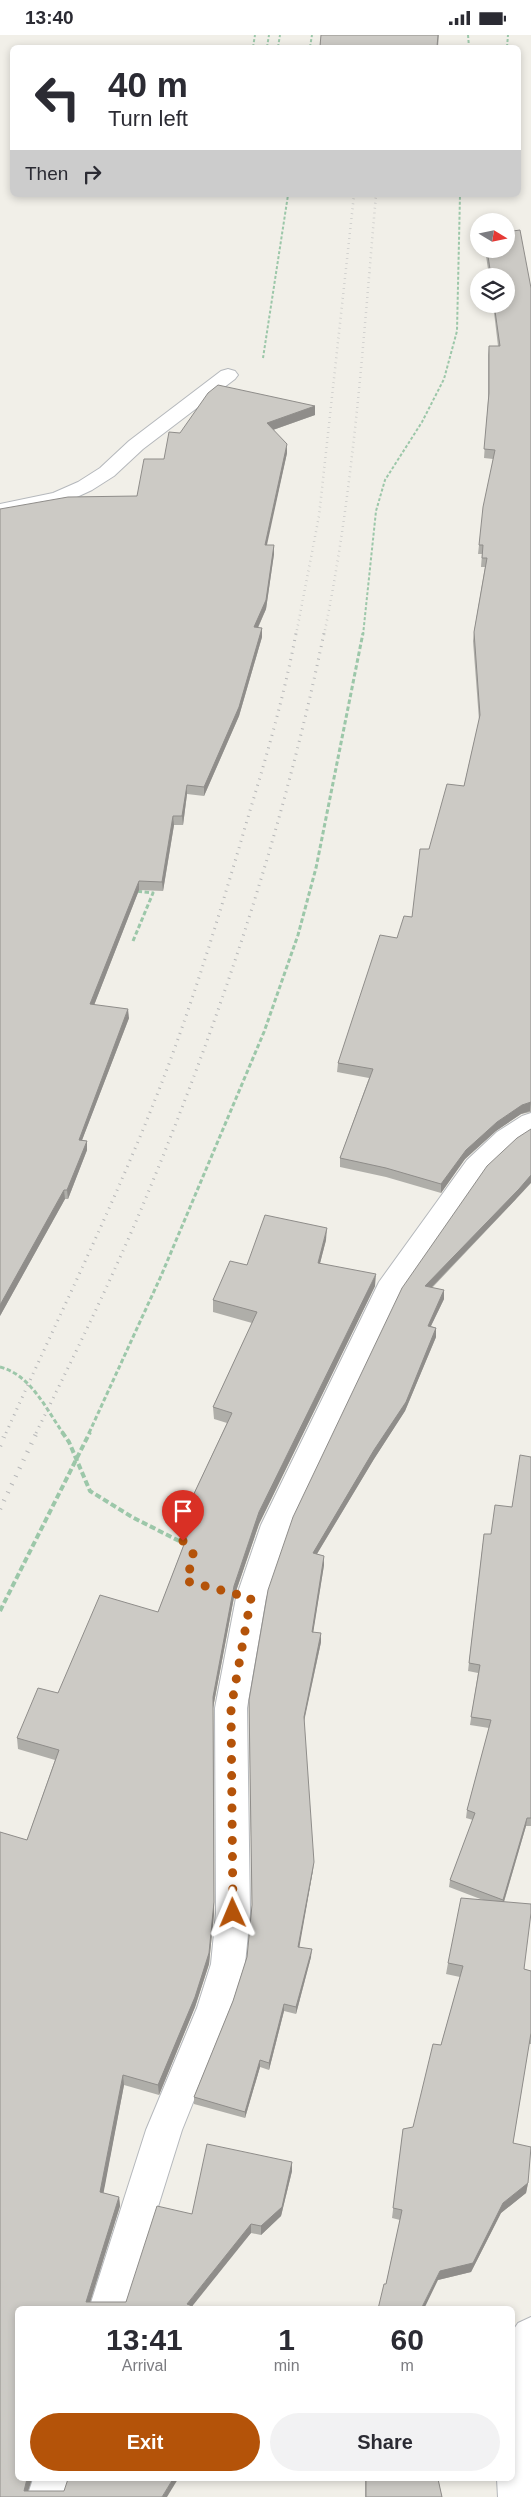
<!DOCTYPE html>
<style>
:root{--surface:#fff;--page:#f2f2f3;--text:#2b2b33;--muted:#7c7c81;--accent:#b45309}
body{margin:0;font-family:Arial,sans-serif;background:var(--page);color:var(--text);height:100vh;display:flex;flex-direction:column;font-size:19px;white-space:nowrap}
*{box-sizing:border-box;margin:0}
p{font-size:16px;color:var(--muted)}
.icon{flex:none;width:28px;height:28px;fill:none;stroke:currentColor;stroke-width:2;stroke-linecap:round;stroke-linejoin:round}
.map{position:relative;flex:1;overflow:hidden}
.drawer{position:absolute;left:15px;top:2271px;width:500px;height:175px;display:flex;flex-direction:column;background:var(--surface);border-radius:8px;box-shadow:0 2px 8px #0003}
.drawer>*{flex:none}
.guide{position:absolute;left:10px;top:10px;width:511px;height:152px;border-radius:8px;box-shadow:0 2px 8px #0003;background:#fff;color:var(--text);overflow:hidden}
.needle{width:32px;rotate:100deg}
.buttons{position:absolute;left:470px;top:178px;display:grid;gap:10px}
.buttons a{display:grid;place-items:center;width:45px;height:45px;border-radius:50%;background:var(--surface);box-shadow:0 2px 8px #0003;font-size:25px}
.pin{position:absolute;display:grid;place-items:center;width:42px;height:42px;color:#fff;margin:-51px -21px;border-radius:50% 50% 50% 0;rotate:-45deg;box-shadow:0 0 5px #0007}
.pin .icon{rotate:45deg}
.me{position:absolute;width:55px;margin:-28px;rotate:359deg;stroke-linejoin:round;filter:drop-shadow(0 0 4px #0008)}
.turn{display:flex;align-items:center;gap:18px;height:105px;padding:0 15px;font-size:22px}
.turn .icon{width:65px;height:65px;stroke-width:2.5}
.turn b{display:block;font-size:35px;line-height:42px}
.then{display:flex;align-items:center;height:48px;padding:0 15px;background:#0003;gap:10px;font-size:19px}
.eta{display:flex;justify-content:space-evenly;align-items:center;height:85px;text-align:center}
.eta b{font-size:30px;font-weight:700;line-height:35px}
.button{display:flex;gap:10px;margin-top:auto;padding:10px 15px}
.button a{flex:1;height:58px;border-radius:30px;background:var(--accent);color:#fff;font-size:20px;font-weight:700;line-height:58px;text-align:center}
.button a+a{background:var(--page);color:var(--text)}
.status{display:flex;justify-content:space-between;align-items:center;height:35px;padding:0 25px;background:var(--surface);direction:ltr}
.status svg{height:14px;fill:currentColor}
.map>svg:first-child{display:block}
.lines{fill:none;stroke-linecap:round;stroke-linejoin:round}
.minor-casing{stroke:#b5b8bc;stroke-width:2}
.path-far2{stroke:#9cc7a9;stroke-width:2;stroke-dasharray:3 2;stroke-linecap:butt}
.path-far1{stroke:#9cc7a9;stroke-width:3;stroke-dasharray:4.5 2.5;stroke-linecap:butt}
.path{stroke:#9cc7a9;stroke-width:4;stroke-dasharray:6 3;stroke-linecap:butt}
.minor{fill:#fff;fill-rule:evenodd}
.rail-far2{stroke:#b6b7b8;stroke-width:2.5;stroke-dasharray:0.5 4.5;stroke-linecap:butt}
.rail-far1{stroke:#b6b7b8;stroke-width:3;stroke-dasharray:1 5.5;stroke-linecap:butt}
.rail{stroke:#b6b7b8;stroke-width:4.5;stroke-dasharray:1 8;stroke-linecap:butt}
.wall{fill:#afaea9}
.shaded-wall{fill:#8f8d8a}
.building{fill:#cccac5;stroke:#8f8d8a}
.route{stroke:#b45309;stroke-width:9;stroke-dasharray:0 16.2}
</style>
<div class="status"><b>13:40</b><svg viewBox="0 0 49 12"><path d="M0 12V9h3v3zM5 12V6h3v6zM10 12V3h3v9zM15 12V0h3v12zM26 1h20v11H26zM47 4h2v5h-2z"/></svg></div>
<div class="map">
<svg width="531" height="2462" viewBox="0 0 531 2462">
<rect width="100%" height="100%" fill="#f1efe8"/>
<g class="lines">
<!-- minor casing -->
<g class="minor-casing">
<g id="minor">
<polygon points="228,334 235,336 238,340 235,344 143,414 114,441 92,455 66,467 0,481 0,469 53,458 78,447 100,433 129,406 221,336"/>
<polygon points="531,1078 531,1101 515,1111 485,1139 400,1261 291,1490 266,1563 247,1673 250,1878 245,1929 231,1973 182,2095 126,2274 89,2274 146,2095 197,1973 211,1929 216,1878 215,1673 236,1563 261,1490 379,1247 467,1125 497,1097 522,1081"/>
<polygon points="531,2282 531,2462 498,2462 497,2444 512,2444 512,2297 518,2288"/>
<polygon points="33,2444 71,2444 65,2462 27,2462"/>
</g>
</g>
<!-- path-far2 -->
<g class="path-far2">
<polyline points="468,0 469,12"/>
<polyline points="253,12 255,0"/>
<polyline points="267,12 269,0"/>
<polyline points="278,12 280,0"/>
<polyline points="310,12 312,0"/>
<polyline points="507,12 508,0"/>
<polyline points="519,22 521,22"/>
<polyline points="263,323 288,160"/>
<polyline points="363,600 376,476 385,445 422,387 444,344 457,296 460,160"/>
</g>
<!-- path-far1 -->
<g class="path-far1">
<polyline points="133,906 153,858 136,856"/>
<path d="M0 1332C31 1340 46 1374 63 1398"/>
<polyline points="89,1398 161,1241 264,997 298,900 316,833 363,598"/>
</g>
<!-- path -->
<g class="path">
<polyline points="62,1397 69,1407 90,1456 132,1482 187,1510"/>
<polyline points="0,1576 90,1397"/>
</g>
<!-- minor -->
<use href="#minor" class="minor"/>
<!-- rail-far2 -->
<g class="rail-far2">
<polyline points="296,600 319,481 354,160"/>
<path d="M324 600C354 455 363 307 376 160"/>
</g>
<!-- rail-far1 -->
<g class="rail-far1">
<path d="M6 1398C60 1278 120 1158 167 1034 197 954 222 871 246 789 265 726 284 663 296 598"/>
<path d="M36 1398C72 1325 108 1252 140 1177 218 991 283 797 324 598"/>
</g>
<!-- rail -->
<g class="rail">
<polyline points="0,1411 6,1397"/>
<polyline points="0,1474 37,1397"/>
</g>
</g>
<!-- wall -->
<g class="wall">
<polygon points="321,0 439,0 438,12 320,12"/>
<polygon points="485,214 506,214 531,253 531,1077 521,1079 496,1096 465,1124 441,1158 386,1142 340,1132 340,1123 369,1043 337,1037 338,1028 397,903 412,882 429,814 464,751 479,685 473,606 474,597 485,532 481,532 482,519 478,519 479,510 493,424 484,423 488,366 488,320 489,311 498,311 493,269 506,269 506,241 489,241"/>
<polygon points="315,371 315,380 273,395 287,418 266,510 274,519 266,574 258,593 262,602 239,681 204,761 187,759 183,790 174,790 163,856 139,855 94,970 129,983 82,1105 87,1106 87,1115 68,1164 65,1164 0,1281 137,461 164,424 180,398"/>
<polygon points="517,1163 432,1253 444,1255 444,1264 431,1291 436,1293 436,1302 405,1376 374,1424 317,1519 324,1530 313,1597 321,1607 304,1687 313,1835 299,1912 311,1922 296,1979 284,1976 269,2035 260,2032 245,2083 194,2069 194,2062 233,1966 247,1922 252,1871 249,1665 402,1253"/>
<polygon points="326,1205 320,1228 375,1251 259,1489 234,1562 213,1673 214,1878 209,1929 195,1972 159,2060 124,2050 103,2158 119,2162 120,2171 90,2267 126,2267 192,2179 292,2127 292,2136 281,2181 261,2200 251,2198 18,2444 32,2444 28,2456 0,2462 27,1805 55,1725 18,1714 17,1703 58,1658 158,1577 196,1478 192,1477 191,1465 227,1388 214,1384 213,1372 252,1288 213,1277 213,1265 247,1230"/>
<polygon points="531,1422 531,1791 526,1791 504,1867 524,1934 531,1936 531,2009 529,2009 513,2108 528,2148 526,2158 501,2178 471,2237 438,2245 386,2249 400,2185 392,2183 403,2094 413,2092 441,2010 460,1942 446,1939 448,1928 483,1865 449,1852 450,1845 473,1785 466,1783 467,1775 489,1693 470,1690 478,1638 468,1636 484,1499 491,1499 512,1472"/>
<polygon points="365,2444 438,2444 442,2462 365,2462"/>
</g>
<!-- shaded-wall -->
<g class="shaded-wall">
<polygon points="315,371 315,380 267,397 267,388"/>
<polygon points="287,409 287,418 265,519 265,510"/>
<polygon points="274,510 274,519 266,574 254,601 254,592"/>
<polygon points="262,593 262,602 239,681 204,761 204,752"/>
<polygon points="187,750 187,759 183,790 182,781"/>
<polygon points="173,781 174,790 163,856 162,847"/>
<polygon points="139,846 139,855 91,978 90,969"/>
<polygon points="128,974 129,983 79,1113 79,1105"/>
<polygon points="531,1067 530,1076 521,1079 496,1096 465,1124 441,1158 441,1149 466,1115 497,1087 522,1070"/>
<polygon points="87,1106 87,1115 68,1164 67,1155"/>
<polygon points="531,1140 531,1148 517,1163 424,1260 425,1251"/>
<polygon points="64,1155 65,1164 0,1281 0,1270"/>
<polygon points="327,1193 326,1205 317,1240 318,1228"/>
<polygon points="376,1239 375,1251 259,1489 234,1562 213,1673 214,1878 209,1929 195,1972 159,2060 158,2050 213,1662 234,1551 259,1477"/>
<polygon points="444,1255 444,1264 427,1299 428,1291"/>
<polygon points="436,1293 436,1302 405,1376 374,1424 312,1527 313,1518"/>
<polygon points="324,1521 324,1530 312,1605 312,1597"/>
<polygon points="321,1598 321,1607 303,1690 304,1682"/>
<polygon points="527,1783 526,1791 502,1873 503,1865"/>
<polygon points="314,1827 313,1835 298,1920 298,1912"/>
<polygon points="312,1914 311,1922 296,1979 296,1972"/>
<polygon points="284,1969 284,1976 269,2035 269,2028"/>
<polygon points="260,2025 260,2032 245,2083 245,2077"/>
<polygon points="123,2040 124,2050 102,2166 100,2157"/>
<polygon points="292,2127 292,2136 281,2181 261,2200 261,2191"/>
<polygon points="528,2148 526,2158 501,2178 471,2237 438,2245 424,2274 421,2274 440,2236 503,2168"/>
<polygon points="119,2162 120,2171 88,2274 86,2267"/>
<polygon points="251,2189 251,2198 190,2274 187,2269"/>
<polygon points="27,2444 32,2444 26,2462 24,2456"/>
<polygon points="173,2444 178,2444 167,2462 162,2462"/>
</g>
<!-- building -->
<g class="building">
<polygon points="321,0 438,0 437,12 351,12 320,11"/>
<polygon points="520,195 531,253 531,1067 522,1070 497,1087 466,1115 441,1149 386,1133 340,1123 373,1034 338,1028 380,900 397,903 404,881 412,882 420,814 429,814 447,749 464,751 480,680 474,597 487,523 482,523 483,510 479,510 483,472 495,415 484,414 489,358 489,311 500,311 494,269 506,269 506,241 491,241 487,214 506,214 506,197"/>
<polygon points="218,350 315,371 267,388 287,409 265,510 274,510 266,565 254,592 262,593 239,672 204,752 187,750 182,781 173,781 162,847 139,846 90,969 128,974 79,1105 87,1106 67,1155 64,1155 0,1270 0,474 68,462 137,461 144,424 164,424 169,397 180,398 208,358"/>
<polygon points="531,1094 531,1140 519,1154 425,1251 444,1255 428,1291 436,1293 406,1367 374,1415 313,1518 324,1521 312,1597 321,1598 304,1682 314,1827 298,1912 312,1914 296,1972 284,1969 269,2028 260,2025 245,2077 194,2062 233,1966 247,1922 252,1870 249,1665 268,1555 293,1482 402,1253 487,1131 517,1103"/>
<polygon points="265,1180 327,1193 318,1228 376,1239 259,1477 234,1551 213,1662 214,1867 209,1918 195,1962 158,2050 123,2040 100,2157 119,2162 86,2267 126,2267 157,2171 192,2179 207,2109 292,2127 282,2172 261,2191 251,2189 187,2269 200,2274 18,2274 18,2444 27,2444 24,2456 64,2456 68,2444 173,2444 162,2462 0,2462 0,1797 27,1805 59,1715 17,1703 38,1653 58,1658 100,1560 158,1577 200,1468 191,1465 232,1378 213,1372 257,1277 213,1265 230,1226 247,1230"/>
<polygon points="520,1420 531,1422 531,1783 527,1783 503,1865 450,1845 475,1778 467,1775 491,1685 471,1682 480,1630 469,1628 484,1499 491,1499 495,1470 512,1472"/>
<polygon points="461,1863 531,1869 531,1878 524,1934 531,1936 531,1998 513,2108 531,2112 528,2148 503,2168 473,2228 440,2236 421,2274 378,2274 384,2249 386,2249 402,2175 393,2173 403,2094 413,2092 433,2009 441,2010 463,1931 448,1928"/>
<polygon points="366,2444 438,2444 442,2462 366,2462"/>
</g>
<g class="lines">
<!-- route -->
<polyline class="route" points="183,1506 194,1520 186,1546 251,1563 231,1673 233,1878"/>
</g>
</svg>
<div class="buttons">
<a><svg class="needle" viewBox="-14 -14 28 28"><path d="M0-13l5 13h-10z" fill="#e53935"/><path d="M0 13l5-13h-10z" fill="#7c7c81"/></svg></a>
<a><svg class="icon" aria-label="layers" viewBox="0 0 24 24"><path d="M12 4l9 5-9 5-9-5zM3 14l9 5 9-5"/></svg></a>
</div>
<div class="pin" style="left:183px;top:1506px;background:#d93025"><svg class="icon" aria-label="arrive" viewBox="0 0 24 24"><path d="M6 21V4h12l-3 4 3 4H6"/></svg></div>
<svg class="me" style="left:233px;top:1878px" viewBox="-20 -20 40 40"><path d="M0-17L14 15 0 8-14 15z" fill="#b45309" stroke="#fff" stroke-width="4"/></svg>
<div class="guide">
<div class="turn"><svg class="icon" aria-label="left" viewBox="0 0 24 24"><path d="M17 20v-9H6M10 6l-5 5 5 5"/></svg><div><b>40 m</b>Turn left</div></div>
<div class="then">Then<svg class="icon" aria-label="right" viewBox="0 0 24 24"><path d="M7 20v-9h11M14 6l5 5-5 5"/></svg></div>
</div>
<section class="drawer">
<div class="eta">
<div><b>13:41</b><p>Arrival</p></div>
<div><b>1</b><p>min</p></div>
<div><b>60</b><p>m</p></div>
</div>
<div class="button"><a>Exit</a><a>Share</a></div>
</section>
</div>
